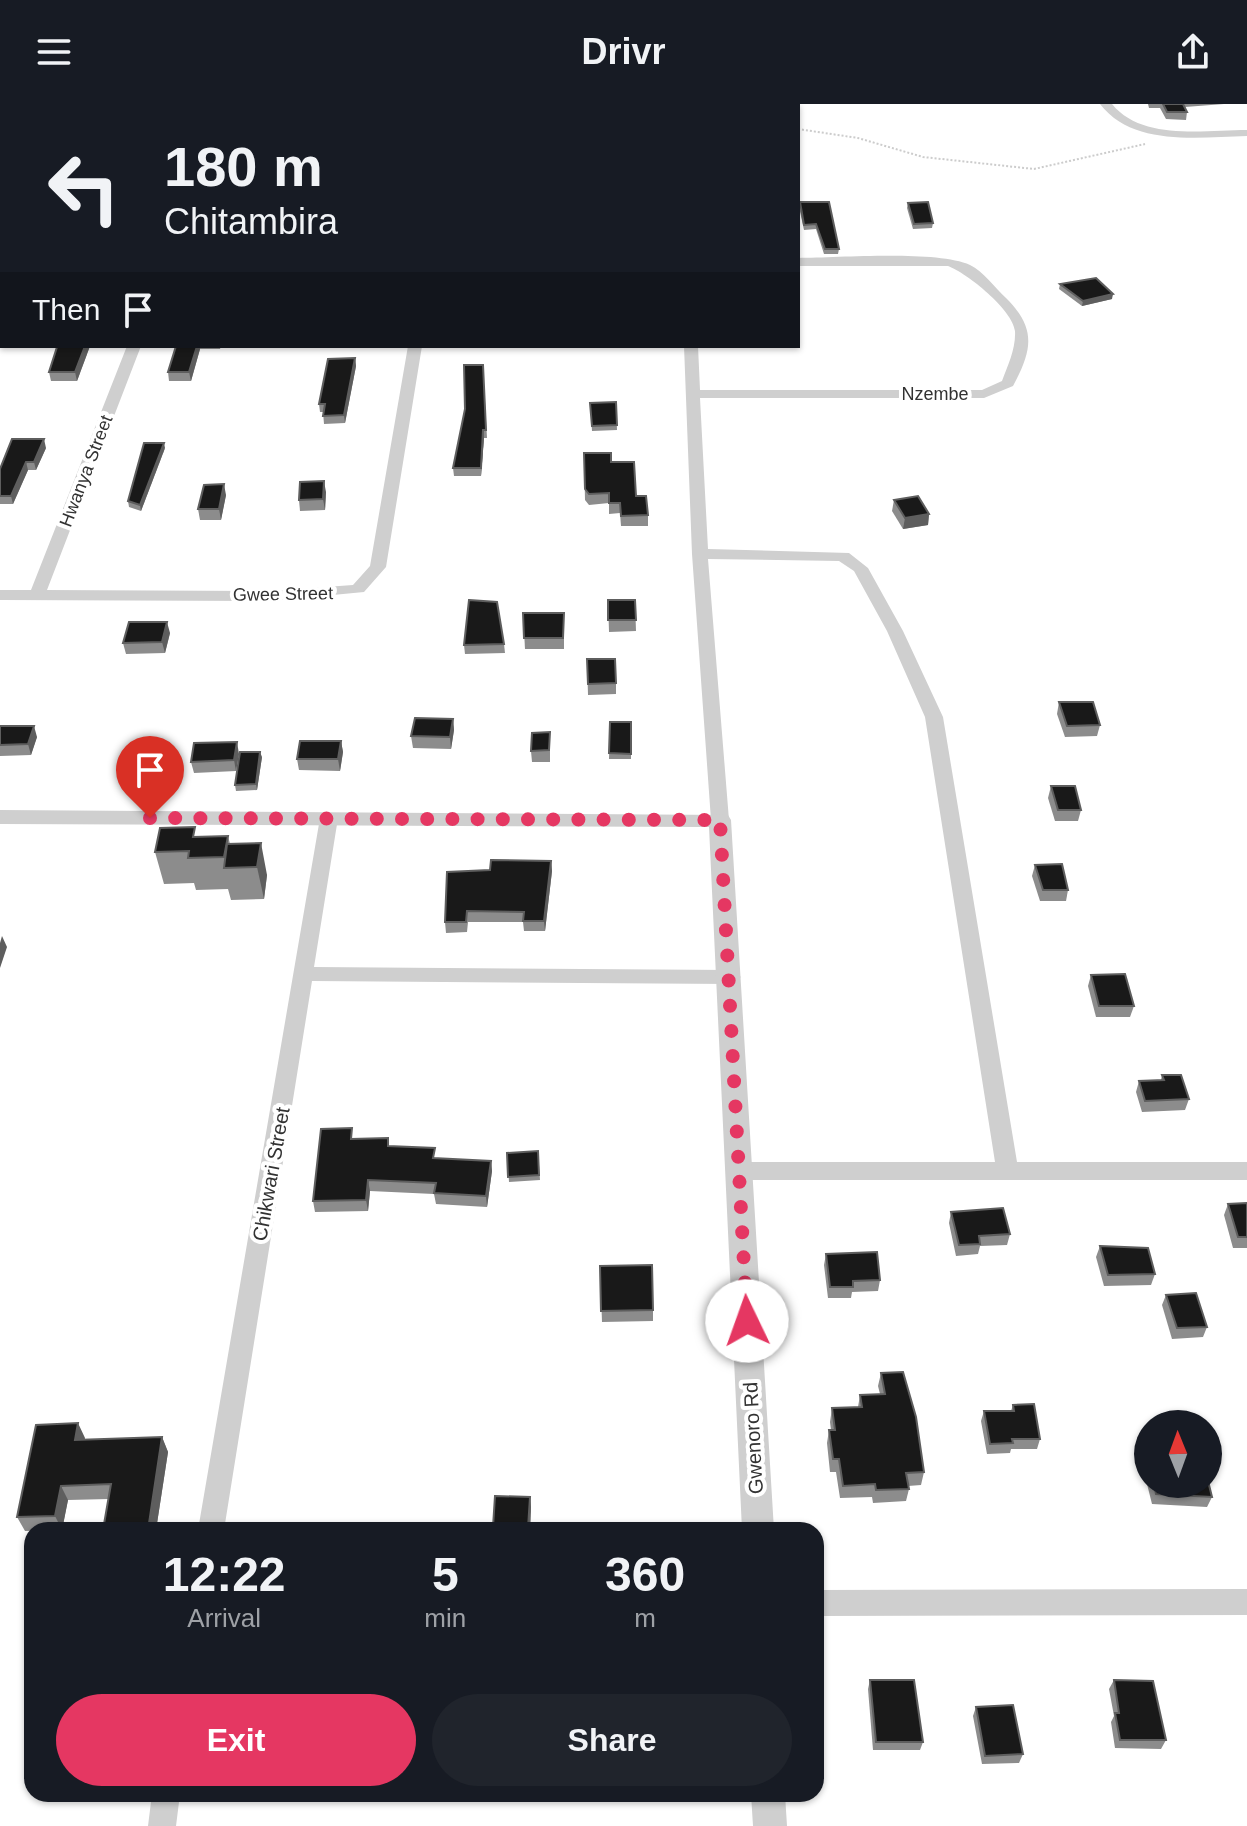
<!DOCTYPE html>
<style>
:root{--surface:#171b24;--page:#20242c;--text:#f1f3f6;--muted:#9ea1a6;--accent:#e53762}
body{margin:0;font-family:Arial,sans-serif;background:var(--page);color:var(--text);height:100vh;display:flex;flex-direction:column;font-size:30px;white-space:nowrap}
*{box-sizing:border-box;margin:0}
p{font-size:26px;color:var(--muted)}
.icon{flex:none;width:44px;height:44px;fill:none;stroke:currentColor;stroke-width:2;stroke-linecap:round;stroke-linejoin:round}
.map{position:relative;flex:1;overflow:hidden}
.sheet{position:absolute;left:24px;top:1418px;width:800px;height:280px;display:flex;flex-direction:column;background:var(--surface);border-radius:24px;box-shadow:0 2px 6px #0004}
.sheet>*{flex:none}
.guide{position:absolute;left:0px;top:0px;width:800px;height:244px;box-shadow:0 2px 6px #0004;background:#171b24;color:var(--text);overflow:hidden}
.needle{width:52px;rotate:359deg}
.tools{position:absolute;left:1134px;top:1306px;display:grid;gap:16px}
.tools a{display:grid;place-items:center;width:88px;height:88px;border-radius:50%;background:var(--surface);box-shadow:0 2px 6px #0004;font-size:40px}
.pin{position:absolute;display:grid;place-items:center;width:68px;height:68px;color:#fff;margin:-82px -34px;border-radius:50% 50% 50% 0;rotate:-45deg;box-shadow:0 0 8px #0007}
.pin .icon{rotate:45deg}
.me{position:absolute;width:88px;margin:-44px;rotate:357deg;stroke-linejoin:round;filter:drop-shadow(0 0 6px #0008)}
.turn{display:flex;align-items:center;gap:28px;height:168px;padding:0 32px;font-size:36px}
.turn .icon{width:104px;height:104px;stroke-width:2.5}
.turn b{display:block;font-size:56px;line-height:68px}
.then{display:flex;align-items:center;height:76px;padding:0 32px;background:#0003;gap:16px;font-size:30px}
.eta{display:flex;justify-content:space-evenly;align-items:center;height:136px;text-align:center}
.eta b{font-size:48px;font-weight:700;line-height:56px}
.cta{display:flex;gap:16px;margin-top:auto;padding:16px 32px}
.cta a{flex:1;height:92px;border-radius:48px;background:var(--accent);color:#fff;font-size:32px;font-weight:700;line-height:92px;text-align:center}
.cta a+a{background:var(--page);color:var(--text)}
header{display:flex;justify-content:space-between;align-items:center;height:104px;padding:0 32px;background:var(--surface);font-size:36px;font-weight:700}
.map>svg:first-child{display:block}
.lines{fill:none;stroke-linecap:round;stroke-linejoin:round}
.path{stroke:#ccc;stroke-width:2;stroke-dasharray:2 2;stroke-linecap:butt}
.minor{fill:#cfcfcf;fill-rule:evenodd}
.tertiary{fill:#cfcfcf;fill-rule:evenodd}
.wall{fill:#8c8c8c}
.shaded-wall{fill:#5e5e5e}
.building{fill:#191919;stroke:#5e5e5e;stroke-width:2}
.route{stroke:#e53762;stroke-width:14;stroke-dasharray:0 25.2}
.labels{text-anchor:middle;stroke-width:8;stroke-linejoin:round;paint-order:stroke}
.far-street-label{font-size:18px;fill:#323232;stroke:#fff}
.street-label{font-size:20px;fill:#323232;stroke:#fff}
</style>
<header><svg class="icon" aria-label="menu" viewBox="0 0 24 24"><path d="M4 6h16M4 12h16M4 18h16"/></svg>Drivr<svg class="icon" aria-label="share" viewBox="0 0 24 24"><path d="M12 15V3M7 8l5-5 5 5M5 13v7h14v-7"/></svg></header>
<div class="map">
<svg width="1247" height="1722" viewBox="0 0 1247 1722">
<rect width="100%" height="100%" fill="#fff"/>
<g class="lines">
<!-- path -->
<polyline class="path" points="798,25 858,34 923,53 1034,65 1145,40"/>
<!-- minor -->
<g class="minor">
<rect x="673" y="0" width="12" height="2"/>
<path d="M1100 0H1112C1142 37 1204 26 1247 26V32C1198 33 1133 43 1100 0Z"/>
<rect x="0" y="136" width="2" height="8"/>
<path d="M798 154C839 154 936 146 970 161 983 167 995 184 1006 194 1036 224 1033 245 1013 282L984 294H700L708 445 849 449 868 464 903 527 943 613 1017 1058H1247V1076H739L731 1073 728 1067 731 1061 739 1058H995L925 613 887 527 854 467 839 457 708 455 729 716 720 722 711 716 692 450 684 242H698L700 286H982L1002 277C1008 261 1016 244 1015 227 1013 206 967 169 948 162H798Z"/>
<polygon points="127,242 141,242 47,486 270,487 353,481 370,462 408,242 422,242 386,463 364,488 270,497 0,496 0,486 31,486"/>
<polygon points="329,708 338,714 314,863 731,866 741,873 731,880 312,877 224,1426 198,1426 320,714"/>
<polygon points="1247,1485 1247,1511 816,1512 816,1486"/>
<polygon points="152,1690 180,1690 176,1722 148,1722"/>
</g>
<!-- tertiary -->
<g class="tertiary">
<polygon points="0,706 728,711 731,716 774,1426 742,1426 709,723 0,720"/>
<polygon points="751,1690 785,1690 787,1722 753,1722"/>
</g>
</g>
<!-- wall -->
<g class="wall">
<polygon points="1148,0 1224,0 1185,3 1187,8 1186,16 1166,15 1160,4 1149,4"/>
<polygon points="800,98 839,145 838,150 824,150 816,125 804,126 799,103"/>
<polygon points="908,99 933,119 932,124 913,125 907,104"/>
<polygon points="1060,180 1112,195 1082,202 1059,185"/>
<polygon points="65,242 90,242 77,277 51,277 49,268"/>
<polygon points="176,242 221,242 220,245 200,245 191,277 169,277 168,268"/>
<polygon points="355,254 356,262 345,319 324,320 323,308 320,308 319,300"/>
<polygon points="483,261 487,334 484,334 481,372 454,372 453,364"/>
<polygon points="616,298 617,326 592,327 590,299"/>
<polygon points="46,344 36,366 28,366 13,400 0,400 0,365"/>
<polygon points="165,344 141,407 129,403 128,397"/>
<polygon points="584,349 611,358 648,411 648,422 621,422 620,409 609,410 609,399 589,401 585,396"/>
<polygon points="326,388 325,406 300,407 299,396"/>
<polygon points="226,391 221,416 200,416 198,405"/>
<polygon points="894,396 929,410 928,421 903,425 892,407"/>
<polygon points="608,496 635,496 636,527 609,528"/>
<polygon points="523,509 564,520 564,545 525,545"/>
<polygon points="170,529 165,549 126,550 123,539"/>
<polygon points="504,540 505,549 465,550 464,541"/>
<polygon points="587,555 616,579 616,590 588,591"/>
<polygon points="1059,598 1100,621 1097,632 1065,633 1057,610"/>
<polygon points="453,615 454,626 451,645 413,644 411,632"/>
<polygon points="610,618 631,618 631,655 609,655"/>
<polygon points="0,622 37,633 31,651 0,652"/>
<polygon points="550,628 550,658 532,658 531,647"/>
<polygon points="341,637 343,648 340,667 299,666 297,655"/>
<polygon points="239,650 236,667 194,669 191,658"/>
<polygon points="262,653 257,686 236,687 235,681"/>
<polygon points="1051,682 1081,706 1078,717 1055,717 1048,694"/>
<polygon points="197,732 228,732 230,740 267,771 264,795 231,796 228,785 196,786 194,779 164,780 155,748"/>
<polygon points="551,757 552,767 545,827 524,827 523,818 468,818 467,828 446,829 445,818 490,766"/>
<polygon points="1035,761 1068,786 1066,797 1040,797 1032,772"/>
<polygon points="1091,871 1134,902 1130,913 1096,913 1088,882"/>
<polygon points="1162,971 1189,995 1185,1006 1142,1008 1136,988 1139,977 1161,976"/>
<polygon points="390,1042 436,1054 491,1057 492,1067 487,1103 436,1100 434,1090 370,1087 368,1107 315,1108 313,1097"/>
<polygon points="538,1047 540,1076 509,1078 507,1049"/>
<polygon points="1247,1099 1247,1144 1233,1144 1224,1111 1228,1100"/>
<polygon points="951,1108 1010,1130 1007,1141 980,1142 978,1150 956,1152 949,1119"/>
<polygon points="1100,1142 1155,1170 1151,1181 1104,1182 1096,1153"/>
<polygon points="826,1150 880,1176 878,1187 852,1188 851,1194 828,1194 824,1161"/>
<polygon points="600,1162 653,1206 653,1217 602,1218"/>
<polygon points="1166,1191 1207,1223 1203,1233 1172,1235 1162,1201"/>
<polygon points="881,1269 924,1368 921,1381 908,1382 909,1385 906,1397 873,1399 872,1393 840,1394 836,1368 830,1368 827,1339 829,1326 831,1326 830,1318 832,1304 858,1303 860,1291 880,1290 878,1282"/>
<polygon points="1013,1301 1040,1335 1037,1345 1011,1345 1010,1349 987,1350 981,1317 984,1307 1011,1307"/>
<polygon points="162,1333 168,1348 156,1426 103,1426 109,1395 68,1396 62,1426 25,1427 17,1413 85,1334 84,1336"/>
<polygon points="1148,1372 1148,1380 1208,1380 1212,1393 1207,1403 1152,1400 1146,1376"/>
<polygon points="530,1393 531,1403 530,1426 493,1426 493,1423"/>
<polygon points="870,1576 923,1638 920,1646 873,1646 868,1585"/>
<polygon points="1114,1576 1166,1636 1161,1645 1115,1644 1111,1618 1114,1612 1109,1585"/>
<polygon points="976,1603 1023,1650 1019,1659 982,1660 973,1612"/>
</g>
<!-- shaded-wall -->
<g class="shaded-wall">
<polygon points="1113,190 1112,195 1082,202 1083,197"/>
<polygon points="85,242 90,242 77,277 75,268"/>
<polygon points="197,242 200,242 200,245 191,277 189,268"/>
<polygon points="355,254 356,262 345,319 344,311"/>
<polygon points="483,326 484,334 481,372 481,364"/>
<polygon points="44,335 46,344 36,366 34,358"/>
<polygon points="164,339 165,344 141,407 140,401"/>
<polygon points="26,358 28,366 13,400 11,392"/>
<polygon points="324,377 326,388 325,406 323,395"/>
<polygon points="224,380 226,391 221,416 219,405"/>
<polygon points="929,410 928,421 903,425 905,414"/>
<polygon points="167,518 170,529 165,549 162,538"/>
<polygon points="453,615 454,626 451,645 450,633"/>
<polygon points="34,622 37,633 31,651 28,640"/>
<polygon points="341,637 343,648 340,667 338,655"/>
<polygon points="237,638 239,650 236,667 234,656"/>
<polygon points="260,648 262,653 257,686 256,680"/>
<polygon points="261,739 267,771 264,795 257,763"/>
<polygon points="551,757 552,767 545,827 544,817"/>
<polygon points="2,832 7,843 0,864 0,839"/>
<polygon points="491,1057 492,1067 487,1103 486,1092"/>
<polygon points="368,1076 370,1087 368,1107 366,1096"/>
<polygon points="78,1319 85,1334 82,1351 75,1336"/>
<polygon points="162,1333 168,1348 156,1426 148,1426"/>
<polygon points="61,1382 68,1396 62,1426 55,1412"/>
<polygon points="530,1393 531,1403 530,1426 529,1426"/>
</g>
<!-- building -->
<g class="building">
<polygon points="1163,0 1183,0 1187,8 1167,8"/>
<rect x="0" y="90" width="2" height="24"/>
<polygon points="800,98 829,98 839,145 825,145 816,120 804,121"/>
<polygon points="928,98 933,119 914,120 908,99"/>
<polygon points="1096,174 1113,190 1083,197 1060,180"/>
<polygon points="65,242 85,242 75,268 49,268 57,243 64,243"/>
<polygon points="176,242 197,242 189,268 168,268"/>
<polygon points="355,254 344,311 323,312 325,300 319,300 328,255"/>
<polygon points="464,261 483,261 486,326 483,326 481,364 453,364 465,305"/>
<polygon points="616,298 617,321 592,322 590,299"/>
<polygon points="12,335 44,335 34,358 26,358 11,392 0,392 0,365"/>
<polygon points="144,339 164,339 140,401 128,397"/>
<polygon points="584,349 611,349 611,358 634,358 636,392 646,392 648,411 621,412 620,399 609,399 609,389 589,390 585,385"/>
<polygon points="324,377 323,395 299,396 300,378"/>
<polygon points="224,380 219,405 198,405 204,381"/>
<polygon points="918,392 929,410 905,414 894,396"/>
<polygon points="469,496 497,498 504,540 464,541"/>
<polygon points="608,496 635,496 636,516 608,516"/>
<polygon points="523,509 564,509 563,534 524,534"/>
<polygon points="129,518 167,518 162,538 123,539"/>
<polygon points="587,555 615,555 616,579 588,580"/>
<polygon points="1059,598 1093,598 1100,621 1067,622"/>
<polygon points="415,614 453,615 450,633 411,632"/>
<polygon points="610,618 631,618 631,650 609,649"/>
<polygon points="0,622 34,622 28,640 0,641"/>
<polygon points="550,628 549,646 531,647 532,629"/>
<polygon points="300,637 341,637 338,655 297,655"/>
<polygon points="237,638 234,656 191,658 194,639"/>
<polygon points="240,648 260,648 256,680 235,681"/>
<polygon points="1051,682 1075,682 1081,706 1058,706"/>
<polygon points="195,723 193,733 228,732 224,753 188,754 189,747 155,748 160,724"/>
<polygon points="261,739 257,763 224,764 227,740"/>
<polygon points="491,756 551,757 544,817 523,817 524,808 467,807 466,818 445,818 447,768 490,766"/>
<polygon points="1062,760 1068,786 1043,786 1035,761"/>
<polygon points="1125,870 1134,902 1099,902 1091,871"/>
<polygon points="1162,971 1181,971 1189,995 1145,997 1139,977 1164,976"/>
<polygon points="352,1024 351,1035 388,1034 388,1042 435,1044 433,1054 491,1057 486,1092 434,1089 436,1079 368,1076 366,1096 313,1097 321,1025"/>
<polygon points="538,1047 539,1071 508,1073 507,1049"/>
<polygon points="1247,1099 1247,1133 1238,1133 1228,1100"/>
<polygon points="1003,1104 1010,1130 979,1132 980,1140 959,1141 951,1108"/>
<polygon points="1100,1142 1148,1144 1155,1170 1108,1171"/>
<polygon points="877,1148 880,1176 853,1177 853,1183 830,1183 826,1150"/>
<polygon points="652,1161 653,1206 601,1207 600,1162"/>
<polygon points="1196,1189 1207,1223 1177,1224 1166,1191"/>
<polygon points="903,1268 916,1313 924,1368 906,1369 909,1385 876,1386 875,1380 843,1382 839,1355 833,1355 829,1326 835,1326 832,1304 862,1303 860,1291 885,1290 881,1269"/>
<polygon points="1034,1300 1040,1335 1012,1335 1013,1339 990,1340 984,1307 1014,1307 1013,1301"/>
<polygon points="78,1319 75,1336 162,1333 148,1426 103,1426 111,1380 61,1382 55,1412 17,1413 36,1321"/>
<polygon points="1208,1377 1212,1393 1156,1390 1154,1380 1208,1380"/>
<polygon points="495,1392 530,1393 528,1424 493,1423"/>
<polygon points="870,1576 914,1576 923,1638 876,1638"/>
<polygon points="1114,1576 1153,1577 1166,1636 1120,1636 1115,1609 1119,1609"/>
<polygon points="1013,1601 1023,1650 985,1652 976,1603"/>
</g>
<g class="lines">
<!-- route -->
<polyline class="route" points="150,714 720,716 747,1217"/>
</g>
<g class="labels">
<!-- far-street labels -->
<g class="far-street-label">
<text x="935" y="296">Nzembe</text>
<text transform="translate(86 367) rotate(-69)" y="6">Hwanya Street</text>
<text transform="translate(283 490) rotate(-1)" y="6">Gwee Street</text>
</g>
<!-- street labels -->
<g class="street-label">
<text transform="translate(271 1070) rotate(-80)" y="7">Chikwari Street</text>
<text transform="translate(753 1334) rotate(-93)" y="7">Gwenoro Rd</text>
</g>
</g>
</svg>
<div class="tools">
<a><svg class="needle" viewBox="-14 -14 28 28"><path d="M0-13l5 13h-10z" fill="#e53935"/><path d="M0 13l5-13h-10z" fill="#9ea1a6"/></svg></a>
</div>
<div class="pin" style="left:150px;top:714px;background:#d93025"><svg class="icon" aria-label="arrive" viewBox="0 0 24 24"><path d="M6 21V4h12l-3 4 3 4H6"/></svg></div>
<svg class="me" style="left:747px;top:1217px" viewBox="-20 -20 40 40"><circle r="19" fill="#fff"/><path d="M0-13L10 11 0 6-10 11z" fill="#e53762"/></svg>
<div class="guide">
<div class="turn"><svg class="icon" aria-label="left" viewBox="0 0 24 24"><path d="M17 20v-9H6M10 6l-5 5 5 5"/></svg><div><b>180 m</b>Chitambira</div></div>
<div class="then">Then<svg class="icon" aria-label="arrive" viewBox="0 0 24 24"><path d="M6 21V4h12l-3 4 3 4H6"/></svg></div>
</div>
<section class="sheet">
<div class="eta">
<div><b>12:22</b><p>Arrival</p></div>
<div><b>5</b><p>min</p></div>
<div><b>360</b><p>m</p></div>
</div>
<div class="cta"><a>Exit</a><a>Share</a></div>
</section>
</div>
